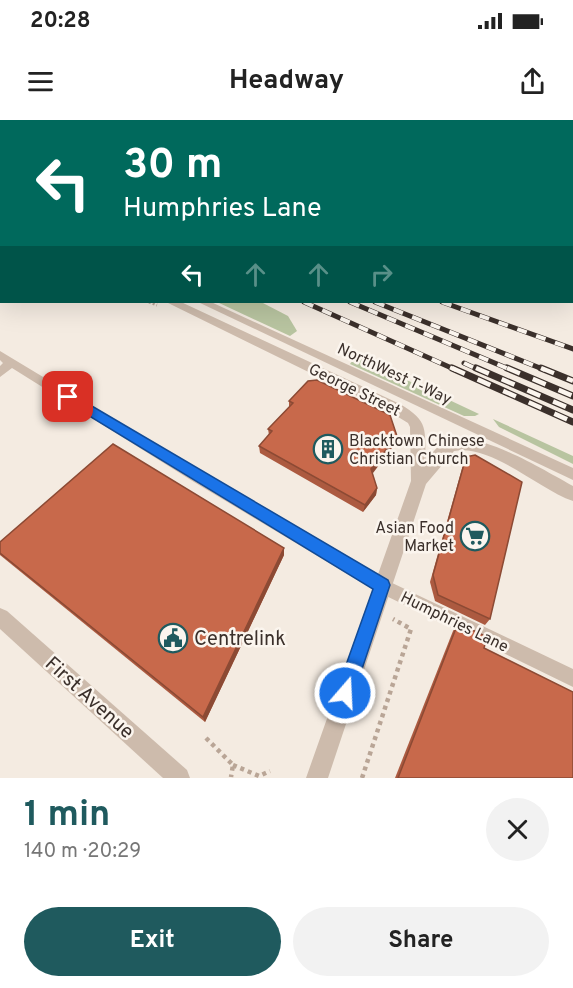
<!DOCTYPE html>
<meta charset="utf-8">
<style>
:root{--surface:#fff;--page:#f2f2f2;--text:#222;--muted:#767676;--accent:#1f5a5e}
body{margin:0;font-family:Overpass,sans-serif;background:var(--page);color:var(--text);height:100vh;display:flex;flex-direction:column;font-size:22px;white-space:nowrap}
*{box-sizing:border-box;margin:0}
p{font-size:20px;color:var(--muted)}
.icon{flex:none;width:33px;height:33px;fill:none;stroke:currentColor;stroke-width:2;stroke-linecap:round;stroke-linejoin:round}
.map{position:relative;height:658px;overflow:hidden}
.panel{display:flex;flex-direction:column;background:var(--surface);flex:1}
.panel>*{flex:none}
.hud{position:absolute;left:0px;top:0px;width:573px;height:183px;box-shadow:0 6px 24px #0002;background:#00695c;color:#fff;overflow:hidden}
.pin{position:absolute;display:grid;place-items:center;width:51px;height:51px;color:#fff;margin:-26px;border-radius:12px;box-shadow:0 3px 9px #0006}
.me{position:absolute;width:66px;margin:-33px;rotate:19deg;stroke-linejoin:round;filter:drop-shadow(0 0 4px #0008)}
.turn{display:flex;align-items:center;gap:21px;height:126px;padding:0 24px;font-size:27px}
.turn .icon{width:78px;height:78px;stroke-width:2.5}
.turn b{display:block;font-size:42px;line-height:51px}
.lanes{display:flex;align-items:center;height:57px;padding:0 24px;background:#0003;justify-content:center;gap:30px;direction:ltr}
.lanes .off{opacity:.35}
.round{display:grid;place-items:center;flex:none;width:63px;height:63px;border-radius:32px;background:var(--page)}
.headline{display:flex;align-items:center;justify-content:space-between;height:102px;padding:0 24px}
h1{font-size:36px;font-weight:700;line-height:45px;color:var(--accent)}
.primary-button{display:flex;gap:12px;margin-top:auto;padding:12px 24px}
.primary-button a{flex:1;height:69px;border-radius:36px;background:var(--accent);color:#fff;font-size:24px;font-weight:700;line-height:69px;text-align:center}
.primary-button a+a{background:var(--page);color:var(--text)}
.status{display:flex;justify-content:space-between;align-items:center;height:42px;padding:0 30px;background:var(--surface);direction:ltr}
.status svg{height:16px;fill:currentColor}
header{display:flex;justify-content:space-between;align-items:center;height:78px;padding:0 24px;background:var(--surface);font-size:27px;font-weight:700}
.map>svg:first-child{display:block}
.green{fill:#b8c4a0}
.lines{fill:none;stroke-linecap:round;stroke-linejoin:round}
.path-far1{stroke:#b9a596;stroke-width:3;stroke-dasharray:2 2;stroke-linecap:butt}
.path{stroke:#b9a596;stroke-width:4.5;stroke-dasharray:4 4;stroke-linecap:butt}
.service{fill:#cdbbac;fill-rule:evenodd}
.minor{fill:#cdbbac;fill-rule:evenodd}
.primary{fill:#7d675c;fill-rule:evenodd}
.rail-far2-casing{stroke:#3b302b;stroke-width:4.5}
.rail-far1-casing{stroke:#3b302b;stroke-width:5}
.rail-casing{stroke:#3b302b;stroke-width:7}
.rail-far2{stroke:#fbf5ee;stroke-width:3;stroke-dasharray:8;stroke-linecap:butt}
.rail-far1{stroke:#fbf5ee;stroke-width:4;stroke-dasharray:10;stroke-linecap:butt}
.rail{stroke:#fbf5ee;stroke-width:4.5;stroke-dasharray:14;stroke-linecap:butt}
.wall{fill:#ac5a40}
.shaded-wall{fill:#8c4a34}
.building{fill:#c8694b;stroke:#8c4a34;stroke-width:1.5}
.route{fill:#1a73e8;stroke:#114b97;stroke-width:1.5}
.labels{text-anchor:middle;stroke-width:5;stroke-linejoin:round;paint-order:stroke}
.street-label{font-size:16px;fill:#3b302b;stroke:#fbf5ee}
.poi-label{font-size:16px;fill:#3b302b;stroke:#fbf5ee;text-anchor:start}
.near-poi-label{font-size:20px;fill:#3b302b;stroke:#fbf5ee;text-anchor:start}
.near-street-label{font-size:20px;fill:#3b302b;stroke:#fbf5ee}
</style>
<div class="status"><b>20:28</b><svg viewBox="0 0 49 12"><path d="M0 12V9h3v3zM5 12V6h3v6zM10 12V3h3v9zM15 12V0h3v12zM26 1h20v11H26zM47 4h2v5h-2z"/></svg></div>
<header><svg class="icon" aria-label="menu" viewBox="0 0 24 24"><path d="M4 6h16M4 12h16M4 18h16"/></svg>Headway<svg class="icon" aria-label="share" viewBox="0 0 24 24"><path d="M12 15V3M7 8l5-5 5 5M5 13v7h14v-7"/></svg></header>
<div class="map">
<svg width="573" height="658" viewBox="0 0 573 658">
<rect width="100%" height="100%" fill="#f4ebe1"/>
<!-- green -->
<g class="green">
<polygon points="217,182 261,182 288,196 297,211 290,216"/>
<polygon points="356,236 360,238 479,294 475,296 464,296 350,244"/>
<polygon points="493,299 573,336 573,344 499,307"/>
</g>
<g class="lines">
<!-- path-far1 -->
<polyline class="path-far1" points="149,182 157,185"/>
<!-- path -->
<g class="path">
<polyline points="206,618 233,645 231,657"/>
<polyline points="233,645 259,656 270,651"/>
<polyline points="362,658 411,509 393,499"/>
</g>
<!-- service -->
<g class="service">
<polygon points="223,0 237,2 224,2"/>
<polygon points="265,0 273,0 273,2 266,2"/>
<polygon points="335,0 344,0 345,2 336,2"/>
<polygon points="573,76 573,82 572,83 572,77"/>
<polygon points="2,125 2,132 0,132 0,126"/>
<rect x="572" y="159" width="1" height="8"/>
<polygon points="198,182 211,182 573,348 573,360"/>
<polygon points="0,231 204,354 388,461 573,549 573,567 376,471 194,362 12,248 0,257 0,246 3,243 0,240"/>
</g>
<!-- minor -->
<g class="minor">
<polygon points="572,40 573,41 573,47 572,46"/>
<polygon points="0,46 2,47 2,53 0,52"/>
<path d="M166 182H181L400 284C430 302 424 309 426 341 431 334 438 325 446 321 477 308 545 351 573 366V381C538 369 492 324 454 331L426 364 328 658H306L411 361 410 307 408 303 390 292Z"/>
<polygon points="0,488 7,491 187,650 190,658 163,658 0,509"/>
</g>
<!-- primary -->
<g class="primary">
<polygon points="176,0 185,0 175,2"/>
<polygon points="203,0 212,0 202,2"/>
<polygon points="0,139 2,139 0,147"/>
<polygon points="0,164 2,164 0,173"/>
</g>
<!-- rail-far2 casing -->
<g class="rail-far2-casing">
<g id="rail-far2">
<polyline points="4,0 6,2"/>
<polyline points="28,0 31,2"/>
<polyline points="47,0 49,2"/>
</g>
</g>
<!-- rail-far1 casing -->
<g class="rail-far1-casing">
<g id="rail-far1">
<polyline points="304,182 456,250"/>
<polyline points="350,182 511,250"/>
<polyline points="375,182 545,250"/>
<polyline points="442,182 573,229"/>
<polyline points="464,243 479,250"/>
</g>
</g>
<!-- rail casing -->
<g class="rail-casing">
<g id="rail">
<polyline points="452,248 573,302"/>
<polyline points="476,248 573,290"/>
<polyline points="507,248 573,276"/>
<polyline points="541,248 573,261"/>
</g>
</g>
<!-- rail-far2 -->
<use href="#rail-far2" class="rail-far2"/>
<!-- rail-far1 -->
<use href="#rail-far1" class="rail-far1"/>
<!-- rail -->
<use href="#rail" class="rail"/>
</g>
<!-- wall -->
<g class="wall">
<polygon points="362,0 573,0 573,32 572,31 572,2 364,2"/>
<polygon points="289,281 395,324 372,353 377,368 376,375 363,392 260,333 259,326 269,315 268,309 289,287"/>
<polygon points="466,337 490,499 485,505 435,481 430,462 463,345"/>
<polygon points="0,422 284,435 205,602 0,435"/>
<polygon points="458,503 484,528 573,658 395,658 453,511"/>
</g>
<!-- shaded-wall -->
<g class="shaded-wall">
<polygon points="397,316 395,324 370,357 371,349"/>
<polygon points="377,368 376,375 363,392 365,385"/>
<polygon points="284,428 284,435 205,602 203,597"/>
</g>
<!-- building -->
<g class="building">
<polygon points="117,0 148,0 147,2 122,2 117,1"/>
<polygon points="374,0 573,0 573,24 572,23 572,2 376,2"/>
<polygon points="573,90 573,111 572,112 572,91"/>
<polygon points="317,260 390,295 397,316 371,349 377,368 365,385 259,326 272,311 268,309 293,283 289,281 308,261"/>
<polygon points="113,324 284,428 203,597 0,433 0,422"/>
<polygon points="475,335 522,362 490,499 438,475 433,455 466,337"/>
<polygon points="458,503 487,517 484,528 573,572 573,658 398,658"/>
</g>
<!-- route -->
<polygon class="route" points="68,272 388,460 390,465 352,579 345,582 339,579 336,573 373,469 63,280 61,277 63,273"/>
<!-- icons -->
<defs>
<g id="building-ring" transform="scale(1.5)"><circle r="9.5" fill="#fbf5ee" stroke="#1f5a5e" stroke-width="1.5"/><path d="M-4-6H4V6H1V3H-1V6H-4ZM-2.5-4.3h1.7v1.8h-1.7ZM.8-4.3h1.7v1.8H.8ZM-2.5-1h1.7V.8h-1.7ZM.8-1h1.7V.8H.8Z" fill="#1f5a5e"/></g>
<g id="supermarket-ring" transform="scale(1.5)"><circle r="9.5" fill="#fbf5ee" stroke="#1f5a5e" stroke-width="1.5"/><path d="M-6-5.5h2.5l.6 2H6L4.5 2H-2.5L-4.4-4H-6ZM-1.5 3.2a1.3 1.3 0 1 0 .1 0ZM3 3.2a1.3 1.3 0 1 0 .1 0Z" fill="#1f5a5e"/></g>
<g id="civic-ring" transform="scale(1.5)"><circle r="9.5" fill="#fbf5ee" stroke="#1f5a5e" stroke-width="1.5"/><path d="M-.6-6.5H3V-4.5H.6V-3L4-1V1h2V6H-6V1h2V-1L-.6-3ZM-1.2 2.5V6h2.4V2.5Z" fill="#1f5a5e"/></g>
</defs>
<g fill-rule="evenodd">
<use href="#building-ring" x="328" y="329"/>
<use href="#supermarket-ring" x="475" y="416"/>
<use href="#civic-ring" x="173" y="518"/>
</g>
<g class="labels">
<!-- street labels -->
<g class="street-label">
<text transform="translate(395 253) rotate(25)" y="6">NorthWest T-Way</text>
<text transform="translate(355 269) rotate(26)" y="6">George Street</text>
<text transform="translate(455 501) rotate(26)" y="6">Humphries Lane</text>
</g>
<!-- poi labels -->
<g class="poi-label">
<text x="349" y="326">Blacktown Chinese<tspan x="349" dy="18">Christian Church</tspan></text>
<text x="454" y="413" text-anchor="end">Asian Food<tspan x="454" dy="18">Market</tspan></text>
</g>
<!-- near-poi labels -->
<g class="near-poi-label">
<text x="194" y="525">Centrelink</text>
</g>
<!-- near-street labels -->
<g class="near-street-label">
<text transform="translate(90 577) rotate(42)" y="7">First Avenue</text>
</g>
</g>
</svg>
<div class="pin" style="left:68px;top:277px;background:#d93025"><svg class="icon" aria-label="arrive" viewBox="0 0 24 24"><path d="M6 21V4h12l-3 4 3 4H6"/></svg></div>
<svg class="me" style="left:345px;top:573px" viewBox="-20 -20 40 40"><circle r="17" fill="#1a73e8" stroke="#fff" stroke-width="3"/><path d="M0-11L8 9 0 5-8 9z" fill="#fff"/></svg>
<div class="hud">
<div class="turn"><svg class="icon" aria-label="left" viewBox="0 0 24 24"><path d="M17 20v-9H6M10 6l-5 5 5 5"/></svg><div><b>30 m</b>Humphries Lane</div></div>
<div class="lanes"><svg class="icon" aria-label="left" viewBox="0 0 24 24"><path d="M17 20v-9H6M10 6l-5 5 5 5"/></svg><svg class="icon off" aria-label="ahead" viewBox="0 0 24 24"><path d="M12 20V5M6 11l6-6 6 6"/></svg><svg class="icon off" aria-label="ahead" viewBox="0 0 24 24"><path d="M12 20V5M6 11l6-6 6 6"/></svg><svg class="icon off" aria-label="right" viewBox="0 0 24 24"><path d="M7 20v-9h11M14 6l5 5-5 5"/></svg></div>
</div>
</div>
<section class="panel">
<div class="headline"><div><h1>1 min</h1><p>140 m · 20:29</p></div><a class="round"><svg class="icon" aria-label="close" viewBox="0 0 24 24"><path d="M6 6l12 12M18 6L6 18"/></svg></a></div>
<div class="primary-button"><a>Exit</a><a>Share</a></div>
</section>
